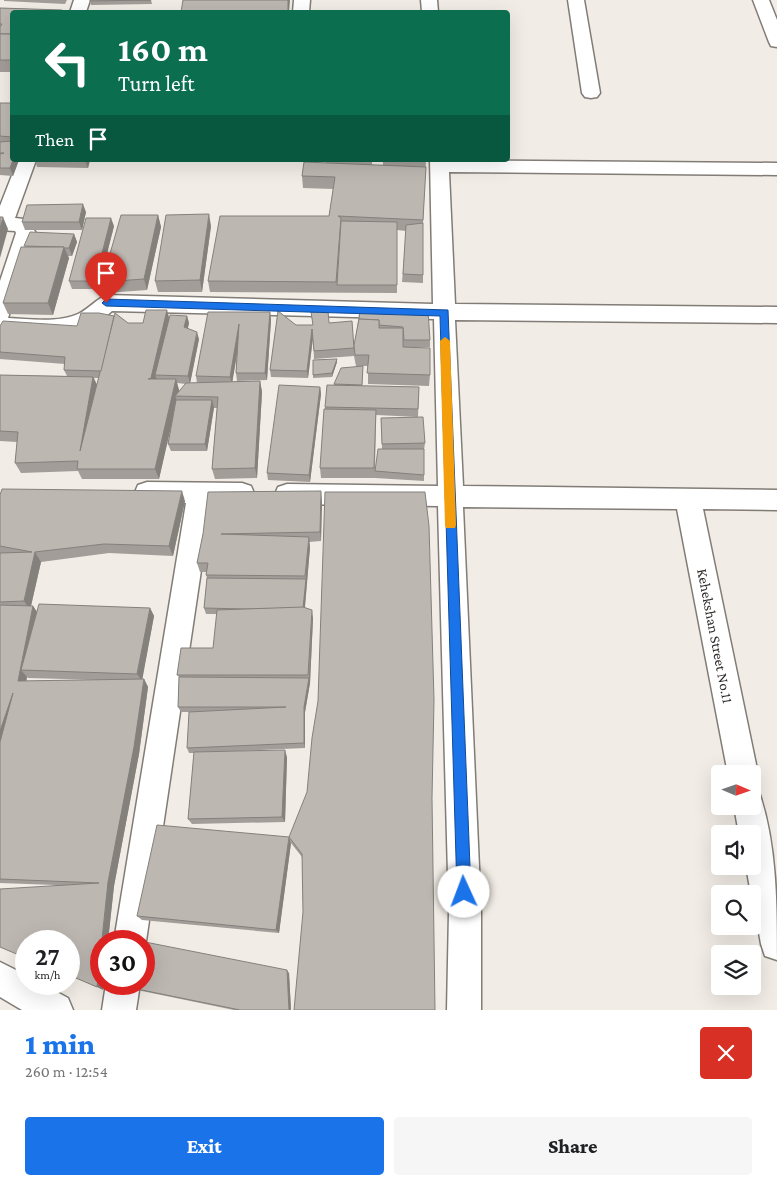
<!DOCTYPE html>
<meta charset="utf-8">
<style>
:root{--surface:#fff;--page:#f6f6f6;--text:#202124;--muted:#757577;--accent:#1a73e8}
body{margin:0;font-family:"Crimson Pro",serif;background:var(--page);color:var(--text);height:100vh;display:flex;flex-direction:column;font-size:19px;white-space:nowrap}
*{box-sizing:border-box;margin:0}
p{font-size:16px;color:var(--muted)}
.icon{flex:none;width:28px;height:28px;fill:none;stroke:currentColor;stroke-width:2;stroke-linecap:round;stroke-linejoin:round}
.map{position:relative;height:1010px;overflow:hidden}
.side{display:flex;flex-direction:column;background:var(--surface);flex:1}
.side>*{flex:none}
.banner{position:absolute;left:10px;top:10px;width:500px;height:152px;border-radius:5px;box-shadow:0 5px 20px #0002;background:#0b6e4f;color:#fff;overflow:hidden}
.needle{width:32px;rotate:92deg}
.buttons{position:absolute;left:711px;top:765px;display:grid;gap:10px}
.buttons a{display:grid;place-items:center;width:50px;height:50px;border-radius:5px;background:var(--surface);box-shadow:0 5px 20px #0002;font-size:25px}
.speed{position:absolute;left:15px;top:930px;display:flex;gap:10px;font-size:25px;font-weight:700;text-align:center}
.speed>*{display:grid;place-content:center;width:65px;height:65px;border-radius:50%;background:var(--surface);box-shadow:0 5px 20px #0002;line-height:1}
.speed small{font-size:12px;font-weight:400}
.speed .limit{border:8px solid #d22;background:#fff;color:#111}
.pin{position:absolute;display:grid;place-items:center;width:42px;height:42px;color:#fff;margin:-51px -21px;border-radius:50% 50% 50% 0;rotate:-45deg;box-shadow:0 0 5px #0007}
.pin .icon{rotate:45deg}
.me{position:absolute;width:55px;margin:-28px;rotate:358deg;stroke-linejoin:round;filter:drop-shadow(0 0 4px #0008)}
.turn{display:flex;align-items:center;gap:18px;height:105px;padding:0 25px;font-size:22px}
.turn .icon{width:65px;height:65px;stroke-width:2.5}
.turn b{display:block;font-size:35px;line-height:42px}
.then{display:flex;align-items:center;height:48px;padding:0 25px;background:#0003;gap:10px;font-size:19px}
.round{display:grid;place-items:center;flex:none;width:52px;height:52px;border-radius:5px;background:var(--page)}
.headline{display:flex;align-items:center;justify-content:space-between;height:85px;padding:0 25px}
h1{font-size:30px;font-weight:800;line-height:38px;color:var(--accent)}
.primary-button{display:flex;gap:10px;margin-top:auto;padding:10px 25px}
.primary-button a{flex:1;height:58px;border-radius:5px;background:var(--accent);color:#fff;font-size:20px;font-weight:800;line-height:58px;text-align:center}
.primary-button a+a{background:var(--page);color:var(--text)}
.map>svg:first-child{display:block}
.lines{fill:none;stroke-linecap:round;stroke-linejoin:round}
.minor-casing{stroke:#817c76;stroke-width:3}
.minor{fill:#fff;fill-rule:evenodd}
.wall{fill:#a29d98;fill-rule:evenodd}
.shaded-wall{fill:#84807c}
.building{fill:#bcb7b1;stroke:#84807c}
.route{fill:#1a73e8;stroke:#114b97}
.slow{fill:#f59e0b}
.labels{text-anchor:middle;stroke-width:5;stroke-linejoin:round;paint-order:stroke}
.street-label{font-size:15px;fill:#32302e;stroke:#fff}
</style>
<div class="map">
<svg width="777" height="1010" viewBox="0 0 777 1010">
<rect width="100%" height="100%" fill="#f1ece5"/>
<g class="lines">
<!-- minor casing -->
<g class="minor-casing">
<g id="minor">
<polygon points="74,0 90,0 86,12 70,12"/>
<polygon points="294,0 310,0 309,12 293,12"/>
<polygon points="421,0 437,0 438,12 422,12"/>
<polygon points="568,0 584,0 600,93 597,97 591,98 585,97 582,93"/>
<polygon points="753,0 769,0 777,20 777,47 771,46 769,42"/>
<path d="M18 160H36L15 218 33 220 36 225 34 230 36 233 8 318C30 319 58 323 78 314 89 309 96 299 107 295L433 304 430 160 777 163V175L449 172 455 304 777 307V323L455 320 463 486 777 490V510L703 509 758 774 752 785V774H728L677 509 463 507 481 912V1010H447L449 912 438 506 287 504 278 501 275 494 278 487 287 484 438 486 434 319 112 311C83 340 38 335 0 334V281L16 233 15 231 0 230V206Z"/>
<polygon points="147,482 242,483 251,486 254,493 251,500 242,503 211,503 146,941 144,947 144,941 114,941 186,503 147,502 138,499 135,492 138,485"/>
<path d="M752 792 760 795C777 847 777 905 777 960L765 956 761 944 752 894H751L746 866H752V834H739L734 806H752Z"/>
<polygon points="0,962 26,975 26,984 42,984 68,998 73,1010 22,1010 0,997"/>
<polygon points="106,984 140,984 136,1010 102,1010"/>
</g>
</g>
<!-- minor -->
<use href="#minor" class="minor"/>
</g>
<!-- wall -->
<g class="wall">
<polygon points="4,0 67,0 65,4 4,1"/>
<polygon points="151,0 152,4 91,5 90,1"/>
<polygon points="0,8 62,10 62,12 12,12 12,72 0,72"/>
<polygon points="0,103 12,103 12,160 19,160 13,176 0,175"/>
<polygon points="35,160 90,160 88,168 37,167"/>
<polygon points="325,160 372,160 372,165 383,165 383,160 426,160 423,225 423,283 402,282 406,231 397,230 397,293 210,292 208,281 329,216 333,189 303,188 302,176 326,163"/>
<polygon points="86,212 82,230 25,230 22,222"/>
<polygon points="158,215 161,227 147,290 106,293 102,282"/>
<polygon points="114,226 98,289 72,289 69,281"/>
<polygon points="211,226 202,292 158,292 155,281"/>
<polygon points="74,234 77,242 72,256 68,256 69,258 53,315 8,314 3,303 24,247"/>
<polygon points="360,308 430,340 430,347 416,347 430,375 429,386 368,384 368,366 356,366 354,356 314,359 313,338 308,378 271,377 270,370 296,325 312,325 329,323 354,348"/>
<path d="M270 312 271 320 267 380 237 381 236 373 237 353 232 382 260 381 262 392 257 478 215 479 212 469 217 408H214L207 451H171L168 444 173 416 159 479H82L78 471 21 473 15 463 17 442 0 441V375L67 376 64 370 65 364 0 359V326H77L128 323H143L187 316 189 323 188 328 199 339 190 383H197L196 376ZM94 378H99L97 385ZM177 383 186 384 179 392V390Z"/>
<polygon points="337,359 337,362 332,377 313,378 313,375"/>
<polygon points="363,370 362,386 419,387 418,417 376,415 375,469 382,449 381,418 425,443 424,450 424,481 375,478 321,478 320,468 325,407 334,384"/>
<polygon points="320,387 321,394 310,482 268,480 267,473"/>
<path d="M0 495 185 501 173 556 109 553 41 562 31 606H33L37 612 150 608 154 616 142 679H144L148 687 139 754 114 886 108 941H101L103 990 55 885 0 883ZM27 677 28 678 101 680 26 681Z"/>
<polygon points="322,501 321,541 309,542 310,547 305,608 313,618 310,683 305,712 305,748 216,752 287,757 285,822 192,824 188,819 194,753 189,753 187,748 201,712 181,712 178,707 179,677 177,675 213,648 217,614 206,614 204,608 207,578 206,575 207,572 200,572 197,563 203,534"/>
<polygon points="432,798 303,912 302,857 291,843 289,837"/>
<polygon points="291,843 279,933 142,920 137,916"/>
<polygon points="289,973 291,1010 234,1010 137,990 132,988"/>
</g>
<!-- shaded-wall -->
<g class="shaded-wall">
<polygon points="288,0 290,0 289,12 288,12"/>
<polygon points="13,160 19,160 13,176 10,168"/>
<polygon points="85,160 90,160 88,168"/>
<polygon points="83,204 86,212 82,230 79,222"/>
<polygon points="209,214 211,226 202,292 200,280"/>
<polygon points="158,215 161,227 147,290 144,279"/>
<polygon points="3,217 8,229 0,258 0,229"/>
<polygon points="111,218 114,226 98,289 95,281"/>
<polygon points="74,234 77,242 72,256 69,248"/>
<polygon points="64,247 69,258 53,315 48,303"/>
<polygon points="167,310 170,321 155,375 157,380 148,379"/>
<polygon points="270,312 271,320 267,380 265,373"/>
<polygon points="187,316 189,323 186,335 184,327"/>
<polygon points="239,324 241,331 232,384 230,377"/>
<polygon points="312,329 313,337 308,378 307,371"/>
<polygon points="197,332 199,339 190,384 188,376"/>
<polygon points="337,359 337,362 332,377 332,373"/>
<polygon points="93,377 98,387 80,451"/>
<polygon points="176,379 179,390 178,396 175,396 177,401 159,479 155,469"/>
<polygon points="260,381 262,392 257,478 255,468"/>
<polygon points="320,387 321,394 310,482 309,475"/>
<polygon points="212,400 214,407 207,451 205,444"/>
<polygon points="182,491 185,501 173,556 169,546"/>
<polygon points="321,491 322,501 321,541 320,532"/>
<polygon points="309,537 310,547 304,616 303,610"/>
<polygon points="35,552 41,562 30,610 24,601"/>
<polygon points="33,606 39,615 21,670 27,677 25,689 18,681"/>
<polygon points="150,608 154,616 142,681 137,674"/>
<polygon points="312,610 313,618 310,683 305,712 305,748 304,743 304,707 309,678"/>
<polygon points="144,679 148,687 139,754 114,886 108,941 102,941 108,882"/>
<polygon points="13,693 0,751 0,731"/>
<polygon points="285,750 287,757 285,822 282,817"/>
<polygon points="289,837 291,843 279,933 276,930"/>
<polygon points="101,946 101,984 104,984 103,990 97,987"/>
<polygon points="287,970 289,973 291,1010 289,1010"/>
</g>
<!-- building -->
<g class="building">
<polygon points="90,0 151,0 90,1"/>
<polygon points="183,0 288,0 288,12 181,12"/>
<polygon points="0,8 62,10 61,12 12,12 12,34 0,34 0,27 2,24 0,24"/>
<rect x="0" y="34" width="12" height="26"/>
<polygon points="0,103 12,103 12,137 0,136"/>
<polygon points="12,141 13,160 10,168 0,168 0,154 4,153 0,153 0,142"/>
<polygon points="304,162 426,167 423,220 338,216 341,218 336,282 208,281 220,216 329,216 335,177 302,176"/>
<polygon points="83,204 79,222 22,222 27,205"/>
<polygon points="209,214 200,280 155,281 166,215"/>
<polygon points="121,215 158,215 144,279 102,282"/>
<polygon points="0,217 3,217 0,229"/>
<polygon points="86,218 111,218 95,281 69,281"/>
<polygon points="341,221 397,222 397,285 337,285"/>
<polygon points="423,223 423,275 403,274 406,225"/>
<polygon points="30,232 74,234 69,248 64,248 64,247 24,246"/>
<polygon points="21,247 64,247 48,303 3,303"/>
<polygon points="360,308 428,311 430,340 404,340 403,327 379,325 379,320 359,319"/>
<polygon points="146,310 167,310 151,378 148,379 176,379 155,469 77,469 78,461 15,463 18,432 0,431 0,375 93,377 80,451 115,313 128,323 143,323"/>
<polygon points="278,311 296,325 313,325 311,312 328,311 329,323 352,321 354,348 314,351 312,329 307,371 270,370"/>
<polygon points="208,312 270,312 265,373 236,373 239,324 230,377 196,376"/>
<polygon points="81,313 99,313 114,316 101,371 64,370 65,357 0,352 0,326 3,321 77,326"/>
<polygon points="170,315 187,316 184,327 197,332 188,376 155,375"/>
<polygon points="359,319 379,320 379,328 403,328 403,347 430,348 430,375 367,373 369,355 355,355 354,345"/>
<polygon points="337,359 332,373 313,375 313,360"/>
<polygon points="363,366 362,385 334,384 341,368"/>
<polygon points="260,381 255,468 212,469 218,397 175,396 186,383"/>
<polygon points="279,385 320,387 309,475 267,473"/>
<polygon points="327,385 419,387 418,409 325,407"/>
<polygon points="176,400 212,400 205,444 168,444"/>
<polygon points="324,409 376,410 374,468 320,468"/>
<polygon points="423,417 425,443 382,444 381,418"/>
<polygon points="378,449 424,449 424,475 375,471"/>
<polygon points="2,489 182,491 169,546 104,544 35,552 24,601 0,602 0,553 32,552 0,546 0,495"/>
<polygon points="321,491 320,532 221,534 309,537 305,576 206,575 208,563 197,563 203,534 208,492"/>
<polygon points="325,492 425,492 429,526 434,700 432,798 435,1010 294,1010 303,912 302,854 289,837 307,792 312,738 318,701"/>
<polygon points="207,578 306,579 303,608 245,609 204,608"/>
<polygon points="39,604 150,608 137,674 21,670"/>
<polygon points="0,605 33,606 18,681 144,679 134,747 108,882 97,987 69,975 69,941 26,941 26,958 0,947 0,889 99,883 0,879 0,742 13,693 0,731"/>
<polygon points="303,607 312,610 308,675 177,675 181,648 213,648 217,610"/>
<polygon points="179,677 309,678 304,707 304,743 187,748 189,712 286,707 178,707"/>
<polygon points="285,750 282,817 188,819 194,752"/>
<polygon points="157,825 289,837 276,930 137,916"/>
<polygon points="145,942 287,970 289,1010 240,1010 132,988 133,984 144,984 144,947"/>
</g>
<!-- route -->
<polygon class="route" points="106,299 448,310 471,892 469,897 464,900 459,897 457,892 440,316 106,306 102,303"/>
<!-- slow -->
<polygon class="slow" points="445,337 450,341 456,525 455,528 446,528 445,525 440,341"/>
<g class="labels">
<!-- street labels -->
<g class="street-label">
<text transform="translate(715 636) rotate(79)" y="5">Kehekshan Street No.11</text>
</g>
</g>
</svg>
<div class="buttons">
<a><svg class="needle" viewBox="-14 -14 28 28"><path d="M0-13l5 13h-10z" fill="#e53935"/><path d="M0 13l5-13h-10z" fill="#757577"/></svg></a>
<a><svg class="icon" aria-label="sound" viewBox="0 0 24 24"><path d="M4 9h4l5-4v14l-5-4H4zM17 9q2 3 0 6"/></svg></a>
<a><svg class="icon" aria-label="search" viewBox="0 0 24 24"><circle cx="10" cy="10" r="6"/><path d="M15 15l6 6"/></svg></a>
<a><svg class="icon" aria-label="layers" viewBox="0 0 24 24"><path d="M12 4l9 5-9 5-9-5zM3 14l9 5 9-5"/></svg></a>
</div>
<div class="speed"><div>27<small>km/h</small></div><div class="limit">30</div></div>
<div class="pin" style="left:106px;top:303px;background:#d93025"><svg class="icon" aria-label="arrive" viewBox="0 0 24 24"><path d="M6 21V4h12l-3 4 3 4H6"/></svg></div>
<svg class="me" style="left:464px;top:892px" viewBox="-20 -20 40 40"><circle r="19" fill="#fff"/><path d="M0-13L10 11 0 6-10 11z" fill="#1a73e8"/></svg>
<div class="banner">
<div class="turn"><svg class="icon" aria-label="left" viewBox="0 0 24 24"><path d="M17 20v-9H6M10 6l-5 5 5 5"/></svg><div><b>160 m</b>Turn left</div></div>
<div class="then">Then<svg class="icon" aria-label="arrive" viewBox="0 0 24 24"><path d="M6 21V4h12l-3 4 3 4H6"/></svg></div>
</div>
</div>
<section class="side">
<div class="headline"><div><h1>1 min</h1><p>260 m · 12:54</p></div><a class="round" style="background:#d93025;color:#fff"><svg class="icon" aria-label="close" viewBox="0 0 24 24"><path d="M6 6l12 12M18 6L6 18"/></svg></a></div>
<div class="primary-button"><a>Exit</a><a>Share</a></div>
</section>
